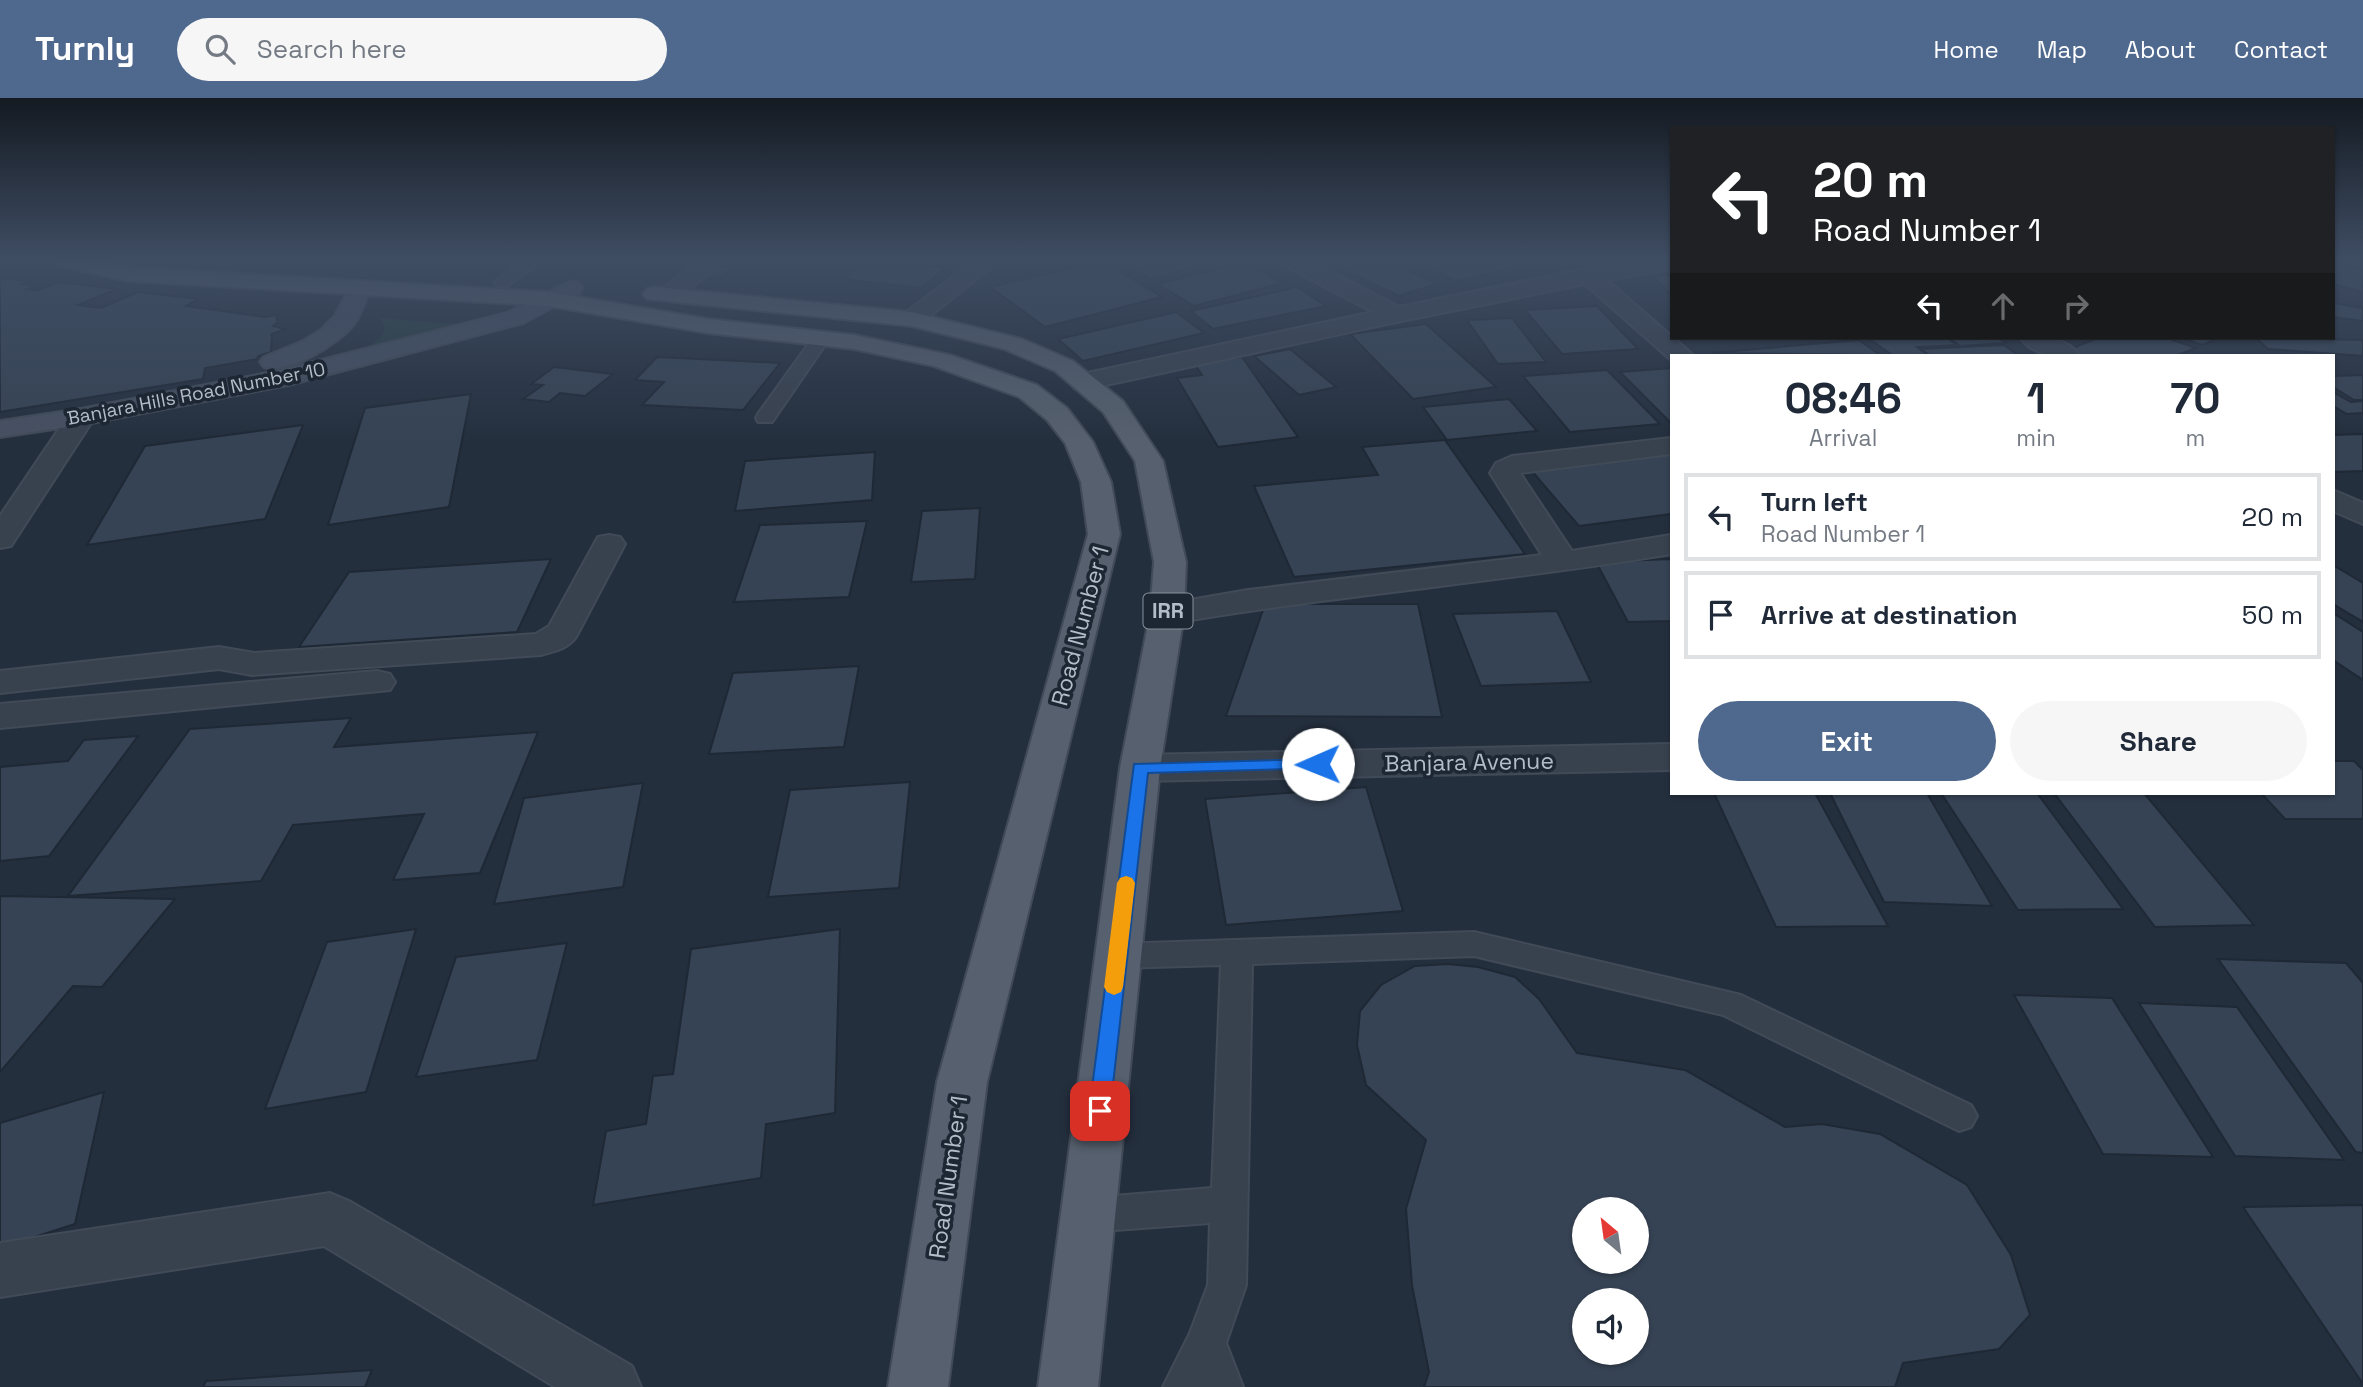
<!DOCTYPE html>
<style>
:root{--surface:#fff;--page:#f6f6f7;--text:#1f2937;--muted:#747a83;--line:#e0e1e3;--accent:#4f688e}
body{margin:0;font-family:"Space Grotesk",sans-serif;background:var(--page);color:var(--text);height:100vh;display:flex;flex-direction:column;font-size:26px;white-space:nowrap}
*{box-sizing:border-box;margin:0}
p{font-size:23px;color:var(--muted)}
.icon{flex:none;width:38px;height:38px;fill:none;stroke:currentColor;stroke-width:2;stroke-linecap:round;stroke-linejoin:round}
.map{position:relative;flex:1;overflow:hidden}
.sheet{position:absolute;left:1670px;top:256px;width:665px;height:441px;display:flex;flex-direction:column;background:var(--surface);border-radius:0px;box-shadow:0 2px 5px #0004}
.sheet>*{flex:none}
.hud{position:absolute;left:1670px;top:28px;width:665px;height:214px;border-radius:0px;box-shadow:0 2px 5px #0004;background:#202124;color:#fff;overflow:hidden}
.needle{width:46px;rotate:331deg}
.controls{position:absolute;left:1572px;top:1099px;display:grid;gap:14px}
.controls a{display:grid;place-items:center;width:77px;height:77px;border-radius:50%;background:var(--surface);box-shadow:0 2px 5px #0004;font-size:35px}
.pin{position:absolute;display:grid;place-items:center;width:60px;height:60px;color:#fff;margin:-30px;border-radius:14px;box-shadow:0 4px 10px #0006}
.me{position:absolute;width:77px;margin:-38px;rotate:269deg;stroke-linejoin:round;filter:drop-shadow(0 0 5px #0008)}
.turn{display:flex;align-items:center;gap:24px;height:147px;padding:0 28px;font-size:32px}
.turn .icon{width:91px;height:91px;stroke-width:2.5}
.turn b{display:block;font-size:49px;line-height:60px}
.lanes{display:flex;align-items:center;height:66px;padding:0 28px;background:#0003;justify-content:center;gap:35px;direction:ltr}
.lanes .off{opacity:.35}
.eta{display:flex;justify-content:space-evenly;align-items:center;height:119px;text-align:center}
.eta b{font-size:42px;font-weight:600;line-height:49px}
.primary-button{display:flex;gap:14px;margin-top:auto;padding:14px 28px}
.primary-button a{flex:1;height:80px;border-radius:42px;background:var(--accent);color:#fff;font-size:28px;font-weight:600;line-height:80px;text-align:center}
.primary-button a+a{background:var(--page);color:var(--text)}
ul{padding:0;list-style:none}
li{display:flex;align-items:center;gap:21px;height:88px;margin:0 14px 10px;padding:0 14px;border:4px solid var(--line);border-radius:0px}
li div{flex:1}
li b{display:block;font-size:26px}
li em{font-style:normal}
header{display:flex;align-items:center;gap:42px;box-sizing:border-box;height:98px;padding:0 35px;background:var(--accent);color:#fff}
header strong{font-size:33px}
nav{display:flex;gap:38px;margin-inline-start:auto;font-size:24px}
.search{width:490px;height:63px;background:var(--page);display:flex;align-items:center;gap:18px;box-sizing:border-box;padding:0 24px;border-radius:38px;color:var(--muted);font-size:26px}
.map>svg:first-child{display:block}
.green{fill:#263c3f}
.building{fill:#364354;stroke:#1f2835;stroke-width:2;fill-rule:evenodd}
.lines{fill:none;stroke-linecap:round;stroke-linejoin:round}
.service-casing{stroke:#414a57;stroke-width:4}
.minor-casing{stroke:#414a57;stroke-width:4}
.secondary-casing{stroke:#414a57;stroke-width:4}
.primary-casing{stroke:#414a57;stroke-width:4}
.service{fill:#38414e;fill-rule:evenodd}
.minor{fill:#38414e;fill-rule:evenodd}
.secondary{fill:#465061;fill-rule:evenodd}
.primary{fill:#56606e;fill-rule:evenodd}
.route{fill:#1a73e8;stroke:#114b97;stroke-width:2}
.slow{fill:#f59e0b}
.labels{text-anchor:middle;stroke-width:7;stroke-linejoin:round;paint-order:stroke}
.far-street-label{font-size:19px;fill:#b4bcc9;stroke:#1d2633}
.shield{fill:#1d2633;stroke:#878f9c;stroke-width:2}
.shield-label{font-size:21px;font-weight:bold;fill:#b4bcc9}
.street-label{font-size:23px;fill:#b4bcc9;stroke:#1d2633}
</style>
<header>
<strong>Turnly</strong>
<div class="search"><svg class="icon" aria-label="search" viewBox="0 0 24 24"><circle cx="10" cy="10" r="6"/><path d="M15 15l6 6"/></svg>Search here</div>
<nav><a>Home</a><a>Map</a><a>About</a><a>Contact</a></nav>
</header>
<div class="map">
<svg width="2363" height="1289" viewBox="0 0 2363 1289">
<rect width="100%" height="100%" fill="#242f3e"/>
<!-- green -->
<polygon class="green" points="381,220 476,228 364,253 381,239 385,229"/>
<!-- building -->
<g class="building">
<polygon points="867,162 880,162 945,170 921,190 843,181"/>
<polygon points="1120,162 1224,162 1150,181"/>
<polygon points="1385,162 1437,186 1399,198 1326,163"/>
<polygon points="1421,162 1553,162 1455,183"/>
<polygon points="1103,163 1162,199 1045,229 990,189"/>
<polygon points="1245,164 1283,185 1194,208 1158,186"/>
<polygon points="2334,164 2363,172 2363,194 2333,186"/>
<polygon points="715,168 732,169 719,180 702,179"/>
<polygon points="1671,177 1671,196 1652,178"/>
<polygon points="0,180 28,183 23,186 35,187 27,191 39,192 59,184 117,191 78,207 101,210 138,194 199,201 186,208 265,219 276,217 277,222 280,222 273,228 285,231 272,236 271,254 258,258 257,261 205,270 203,281 0,314"/>
<polygon points="1297,189 1326,208 1213,231 1191,213"/>
<polygon points="2333,205 2363,210 2363,223 2333,219"/>
<polygon points="1597,208 1638,251 1562,256 1525,212"/>
<polygon points="1176,214 1204,235 1083,263 1058,241"/>
<polygon points="1512,220 1546,264 1498,266 1467,222"/>
<polygon points="1426,226 1496,289 1413,301 1350,236"/>
<polygon points="1868,240 1947,240 1957,247 1917,249 1928,257 1892,257"/>
<polygon points="1949,240 1998,240 2006,245 1960,248"/>
<polygon points="2098,240 2167,240 2196,250 2178,257 2077,257 2065,253"/>
<polygon points="2181,240 2220,240 2202,247"/>
<polygon points="2256,240 2363,242 2363,258 2268,251"/>
<polygon points="1859,242 1880,257 1711,255"/>
<polygon points="2004,247 2018,257 1929,257 1921,251"/>
<polygon points="1290,251 1336,289 1299,297 1254,258"/>
<polygon points="657,259 780,265 743,312 642,307 664,284 635,282"/>
<polygon points="1242,259 1298,339 1218,349 1177,280 1202,277 1194,265"/>
<polygon points="554,269 613,276 585,298 560,295 549,304 523,301 543,287 531,286"/>
<polygon points="1671,270 1671,325 1620,274"/>
<polygon points="1607,272 1660,326 1570,334 1523,278"/>
<polygon points="2363,277 2363,302 2354,302 2333,289 2333,278"/>
<polygon points="2333,294 2351,304 2363,303 2363,315 2347,316 2333,308"/>
<polygon points="471,296 449,409 328,427 365,310"/>
<polygon points="1509,301 1537,333 1447,342 1423,309"/>
<polygon points="303,327 265,421 87,447 145,348"/>
<polygon points="2363,336 2363,373 2333,374 2333,337"/>
<polygon points="1445,342 1525,456 1294,479 1254,388 1378,377 1362,349"/>
<polygon points="875,354 872,402 735,413 745,363"/>
<polygon points="1671,354 1671,416 1579,428 1530,371"/>
<polygon points="980,410 975,481 911,484 922,413"/>
<polygon points="867,423 849,499 734,504 760,427"/>
<polygon points="551,461 517,534 299,549 349,474"/>
<polygon points="1671,461 1671,523 1628,524 1596,464"/>
<polygon points="2333,467 2363,485 2363,524 2333,506"/>
<polygon points="1265,506 1418,506 1442,619 1226,618"/>
<polygon points="1557,513 1591,584 1481,588 1453,516"/>
<polygon points="2333,515 2363,534 2363,582 2333,562"/>
<polygon points="859,568 844,649 709,656 733,575"/>
<polygon points="351,620 334,649 538,634 480,775 393,782 424,716 293,727 261,783 68,798 190,631"/>
<polygon points="138,638 49,758 0,763 0,669 68,663 84,642"/>
<polygon points="2333,663 2354,663 2363,672 2363,721 2285,721 2261,695 2333,695"/>
<polygon points="910,684 899,790 768,799 790,692"/>
<polygon points="643,685 623,789 494,806 524,700"/>
<polygon points="1366,689 1403,813 1226,827 1205,701"/>
<polygon points="1714,695 1815,695 1888,828 1776,829"/>
<polygon points="1830,695 1927,695 1992,808 1884,804"/>
<polygon points="1941,695 2037,695 2123,811 2018,812"/>
<polygon points="2054,695 2144,695 2254,827 2155,829"/>
<polygon points="0,798 175,801 102,889 73,888 0,974"/>
<polygon points="416,831 366,994 265,1011 327,844"/>
<polygon points="840,831 835,1015 766,1026 761,1080 593,1107 606,1033 646,1026 653,978 673,976 691,851"/>
<polygon points="567,845 537,962 416,979 456,859"/>
<polygon points="2218,861 2346,865 2363,885 2363,1055 2356,1054"/>
<path d="M1448 866 1478 869 1515 879 1539 901 1577 955 1685 972 1785 1029 1822 1026 1880 1036 1967 1087 2011 1157 2030 1217 1999 1251 1903 1265 1895 1289H1424L1429 1274 1412 1187 1406 1111 1426 1042 1366 987 1357 947 1360 913 1381 887 1415 868ZM1584 1111H1636V1164H1584ZM1584 1202H1636V1255H1584Z"/>
<polygon points="2014,897 2112,900 2213,1059 2103,1056"/>
<polygon points="2139,905 2237,909 2344,1062 2235,1058"/>
<polygon points="104,994 75,1126 0,1150 0,1025"/>
<polygon points="2363,1107 2363,1286 2243,1109"/>
<polygon points="372,1272 365,1289 203,1289 206,1283"/>
</g>
<g class="lines">
<!-- service casing -->
<g class="service-casing">
<g id="service">
<polygon points="526,162 544,162 507,188 497,188 494,185 497,182"/>
<polygon points="821,236 829,241 772,324 758,324 756,320 758,316 815,237"/>
<polygon points="1474,834 1741,897 1971,1007 1977,1018 1971,1029 1959,1033 1723,917 1474,858 1252,866 1246,1187 1226,1245 1243,1289 1163,1289 1190,1235 1208,1187 1210,1125 1088,1134 1075,1129 1069,1117 1075,1105 1088,1100 1212,1090 1221,867 1117,870 1106,867 1101,858 1106,849 1117,846"/>
</g>
</g>
<!-- minor casing -->
<g class="minor-casing">
<g id="minor">
<polygon points="699,162 724,162 677,202 661,202 657,197 661,192"/>
<polygon points="975,162 1000,162 920,226 912,228 904,226 900,221 904,216"/>
<polygon points="1281,162 1309,162 1399,209 1588,170 1643,162 1671,162 1671,171 1607,182 1693,257 1671,257 1671,262 1585,186 1377,228 1083,292 1074,290 1070,284 1074,278 1083,276 1373,214 1284,167"/>
<path d="M2021 240C2041 240 2066 238 2079 257 2059 258 2033 259 2021 240Z"/>
<polygon points="81,311 91,313 95,319 11,448 0,450 0,418 71,313"/>
<path d="M1671 340V356L1520 375 1572 453 1671 437V456C1504 484 1334 497 1167 526L1155 523 1150 516 1155 509 1167 506 1248 492 1542 457 1490 375 1496 365 1512 358Z"/>
<polygon points="2333,392 2363,405 2363,426 2333,413"/>
<path d="M609 437 620 439 625 446 576 539C568 551 554 553 541 557L252 577 219 571 0 595V573L219 549 254 555 536 536 549 528 598 439Z"/>
<polygon points="377,573 390,576 395,584 390,592 0,630 0,606"/>
<polygon points="1671,646 1671,672 1140,683 1126,679 1120,670 1126,661 1140,657"/>
<polygon points="330,1095 349,1103 632,1268 641,1289 555,1289 324,1148 0,1199 0,1145"/>
</g>
</g>
<!-- secondary casing -->
<g class="secondary-casing">
<g id="secondary">
<polygon points="571,183 579,185 582,190 579,195 523,225 288,287 81,327 0,339 0,323 81,311 278,273 507,215"/>
<path d="M359 184 367 186 370 191C365 203 362 215 354 226 339 246 289 276 264 269L260 264 264 259 303 243 321 232 335 218 351 186Z"/>
</g>
</g>
<!-- primary casing -->
<g class="primary-casing">
<g id="primary">
<polygon points="51,162 95,162 128,169 549,194 708,221 854,237 950,257 1037,287 1067,310 1093,344 1111,384 1120,436 987,984 948,1289 888,1289 937,984 1088,436 1081,384 1065,345 1047,322 1019,299 934,268 854,251 708,235 549,208 128,183 54,167"/>
<polygon points="655,189 912,214 1022,241 1073,263 1123,303 1163,363 1186,464 1184,516 1160,670 1098,1289 1038,1289 1120,670 1150,516 1154,464 1135,363 1103,314 1055,273 1004,251 912,228 647,201 643,196 647,191"/>
</g>
</g>
<!-- service -->
<use href="#service" class="service"/>
<!-- minor -->
<use href="#minor" class="minor"/>
<!-- secondary -->
<use href="#secondary" class="secondary"/>
<!-- primary -->
<use href="#primary" class="primary"/>
</g>
<!-- sky -->
<linearGradient id="sky" x2="0" y2="1"><stop stop-color="#141a22"/><stop offset="0.47" stop-color="#3f4d63"/><stop offset="1" stop-color="#3f4d63" stop-opacity="0"/></linearGradient>
<rect width="2363" height="343" fill="url(#sky)"/>
<!-- route -->
<polygon class="route" points="1318,661 1326,666 1324,670 1148,675 1110,1013 1107,1020 1100,1023 1092,1020 1089,1013 1134,666"/>
<!-- slow -->
<polygon class="slow" points="1126,778 1132,780 1135,785 1123,889 1121,894 1114,897 1107,894 1104,889 1117,785 1120,780"/>
<g class="labels">
<!-- far-street labels -->
<g class="far-street-label">
<text transform="translate(196 295) rotate(-11)" y="7">Banjara Hills Road Number 10</text>
</g>
<!-- shield labels -->
<rect class="shield" x="1143.5" y="495.5" width="49" height="35" rx="5"/>
<g class="shield-label">
<text x="1168" y="520">IRR</text>
</g>
<!-- street labels -->
<g class="street-label">
<text transform="translate(1080 528) rotate(-75)" y="8">Road Number 1</text>
<text transform="translate(1469 664) rotate(-1)" y="8">Banjara Avenue</text>
<text transform="translate(948 1079) rotate(-82)" y="8">Road Number 1</text>
</g>
</g>
</svg>
<div class="controls">
<a><svg class="needle" viewBox="-14 -14 28 28"><path d="M0-13l5 13h-10z" fill="#e53935"/><path d="M0 13l5-13h-10z" fill="#747a83"/></svg></a>
<a><svg class="icon" aria-label="sound" viewBox="0 0 24 24"><path d="M4 9h4l5-4v14l-5-4H4zM17 9q2 3 0 6"/></svg></a>
</div>
<div class="pin" style="left:1100px;top:1013px;background:#d93025"><svg class="icon" aria-label="arrive" viewBox="0 0 24 24"><path d="M6 21V4h12l-3 4 3 4H6"/></svg></div>
<svg class="me" style="left:1318px;top:666px" viewBox="-20 -20 40 40"><circle r="19" fill="#fff"/><path d="M0-13L10 11 0 6-10 11z" fill="#1a73e8"/></svg>
<div class="hud">
<div class="turn"><svg class="icon" aria-label="left" viewBox="0 0 24 24"><path d="M17 20v-9H6M10 6l-5 5 5 5"/></svg><div><b>20 m</b>Road Number 1</div></div>
<div class="lanes"><svg class="icon" aria-label="left" viewBox="0 0 24 24"><path d="M17 20v-9H6M10 6l-5 5 5 5"/></svg><svg class="icon off" aria-label="ahead" viewBox="0 0 24 24"><path d="M12 20V5M6 11l6-6 6 6"/></svg><svg class="icon off" aria-label="right" viewBox="0 0 24 24"><path d="M7 20v-9h11M14 6l5 5-5 5"/></svg></div>
</div>
<section class="sheet">
<div class="eta">
<div><b>08:46</b><p>Arrival</p></div>
<div><b>1</b><p>min</p></div>
<div><b>70</b><p>m</p></div>
</div>
<ul>
<li><svg class="icon" aria-label="left" viewBox="0 0 24 24"><path d="M17 20v-9H6M10 6l-5 5 5 5"/></svg><div><b>Turn left</b><p>Road Number 1</p></div><em>20 m</em></li>
<li><svg class="icon" aria-label="arrive" viewBox="0 0 24 24"><path d="M6 21V4h12l-3 4 3 4H6"/></svg><div><b>Arrive at destination</b></div><em>50 m</em></li>
</ul>
<div class="primary-button"><a>Exit</a><a>Share</a></div>
</section>
</div>
